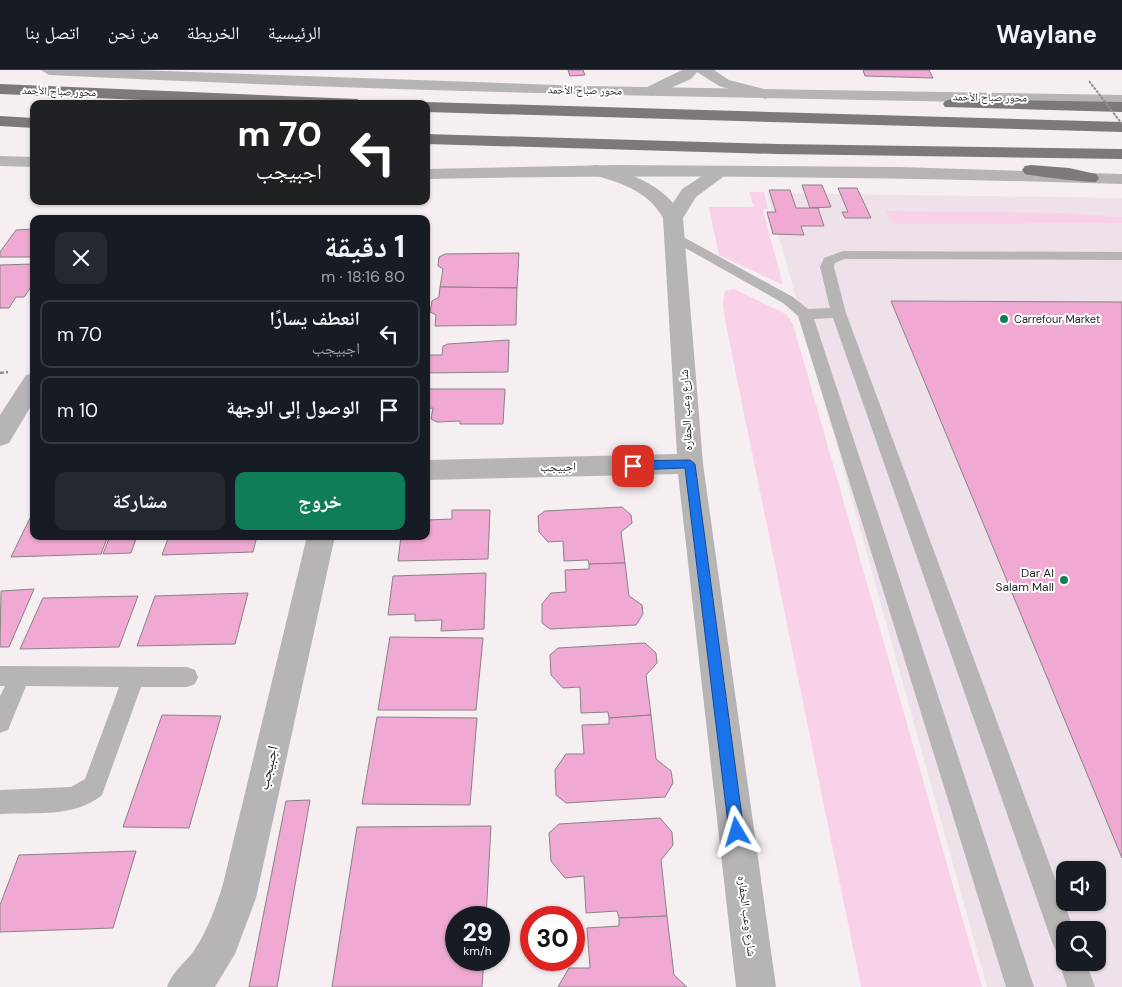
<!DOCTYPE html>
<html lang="ar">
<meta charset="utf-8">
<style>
:root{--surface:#171b24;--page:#242831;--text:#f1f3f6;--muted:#9ea1a6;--line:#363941;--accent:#0f7d58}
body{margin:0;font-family:"DM Sans","Noto Naskh Arabic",sans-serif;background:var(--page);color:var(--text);direction:rtl;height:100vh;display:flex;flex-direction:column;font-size:19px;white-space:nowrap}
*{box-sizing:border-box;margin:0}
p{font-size:16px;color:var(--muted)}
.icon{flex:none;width:28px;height:28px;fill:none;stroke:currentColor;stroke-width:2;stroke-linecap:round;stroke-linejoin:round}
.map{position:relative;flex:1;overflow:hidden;direction:ltr}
.sheet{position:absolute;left:30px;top:145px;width:400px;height:325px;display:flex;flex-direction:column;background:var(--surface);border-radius:10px;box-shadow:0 1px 4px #0004;direction:rtl}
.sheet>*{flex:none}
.top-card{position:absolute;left:30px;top:30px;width:400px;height:105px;border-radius:10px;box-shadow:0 1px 4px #0004;direction:rtl;background:#202124;color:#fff;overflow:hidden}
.tools{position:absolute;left:1056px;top:791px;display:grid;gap:10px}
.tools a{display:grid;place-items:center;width:50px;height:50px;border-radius:10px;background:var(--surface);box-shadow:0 1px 4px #0004;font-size:25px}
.speed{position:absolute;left:445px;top:836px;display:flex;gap:10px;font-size:25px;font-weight:700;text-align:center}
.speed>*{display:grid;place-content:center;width:65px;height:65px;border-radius:50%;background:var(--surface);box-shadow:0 1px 4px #0004;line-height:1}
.speed small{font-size:12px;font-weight:400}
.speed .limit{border:8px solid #d22;background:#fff;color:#111}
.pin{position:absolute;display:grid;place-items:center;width:42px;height:42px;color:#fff;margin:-21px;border-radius:10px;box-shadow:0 2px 8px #0006}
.me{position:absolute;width:55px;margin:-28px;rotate:353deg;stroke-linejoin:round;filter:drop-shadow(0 0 4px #0008)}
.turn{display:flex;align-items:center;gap:18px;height:105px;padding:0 25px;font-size:22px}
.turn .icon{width:65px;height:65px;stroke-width:2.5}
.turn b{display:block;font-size:35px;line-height:42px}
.round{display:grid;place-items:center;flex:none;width:52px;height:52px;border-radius:10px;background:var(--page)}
.headline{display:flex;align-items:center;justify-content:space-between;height:85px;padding:0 25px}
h1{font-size:30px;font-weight:700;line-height:38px}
.cta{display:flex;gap:10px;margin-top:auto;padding:10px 25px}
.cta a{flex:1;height:58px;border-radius:10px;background:var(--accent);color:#fff;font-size:20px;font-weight:700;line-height:58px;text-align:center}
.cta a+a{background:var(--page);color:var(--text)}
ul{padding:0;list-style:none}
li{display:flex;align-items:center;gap:15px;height:68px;margin:0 10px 8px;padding:0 15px;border:2px solid var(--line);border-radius:10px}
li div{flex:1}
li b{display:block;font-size:19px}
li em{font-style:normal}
header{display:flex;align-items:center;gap:30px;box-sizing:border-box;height:70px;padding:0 25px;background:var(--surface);border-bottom:1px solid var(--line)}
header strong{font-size:24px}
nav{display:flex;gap:28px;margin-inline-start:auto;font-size:18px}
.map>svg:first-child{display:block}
.built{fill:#efe1e9;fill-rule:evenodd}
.green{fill:#f9d2e8}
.building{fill:#efa9d2;stroke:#898386}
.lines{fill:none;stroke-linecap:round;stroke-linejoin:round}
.path{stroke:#928e90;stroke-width:2.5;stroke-dasharray:4 2;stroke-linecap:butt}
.service{fill:#b7b4b5;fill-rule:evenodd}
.minor{fill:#b7b4b5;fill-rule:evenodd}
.tertiary{fill:#b7b4b5;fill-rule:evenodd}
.trunk{fill:#7d787b;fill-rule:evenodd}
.path-bridge{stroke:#928e90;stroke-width:2;stroke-dasharray:3 1;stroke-linecap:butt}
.route{fill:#1a73e8;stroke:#114b97}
.poi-dot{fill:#0f7d58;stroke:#fff;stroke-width:2}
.labels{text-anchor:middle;stroke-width:4;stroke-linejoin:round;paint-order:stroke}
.far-street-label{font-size:11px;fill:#282627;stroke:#fff}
.far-poi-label{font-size:11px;fill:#282627;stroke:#fff;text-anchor:start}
.street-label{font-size:12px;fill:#282627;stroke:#fff}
.poi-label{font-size:12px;fill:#282627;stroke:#fff;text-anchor:end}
.near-street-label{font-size:15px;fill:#282627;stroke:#fff}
</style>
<header>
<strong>Waylane</strong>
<nav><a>الرئيسية</a><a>الخريطة</a><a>من نحن</a><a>اتصل بنا</a></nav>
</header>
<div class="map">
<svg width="1122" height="917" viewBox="0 0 1122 917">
<rect width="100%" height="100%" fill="#f5eff2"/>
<!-- built -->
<path class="built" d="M767 123 1122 128V917H987ZM1065 800H1098V832H1065ZM1065 860H1098V892H1065Z"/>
<!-- green -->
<g class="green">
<polygon points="749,122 764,122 768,139 763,140 783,215 719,185 709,137 754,137"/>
<polygon points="886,141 1066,143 1122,147 1122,153 893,154"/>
<polygon points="734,219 786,244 793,254 982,917 861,917 725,250 723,233 725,221"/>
</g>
<!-- building -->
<g class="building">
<polygon points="568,0 583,0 585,5 570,6"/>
<polygon points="863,0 929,0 933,8 865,6"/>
<polygon points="802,115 822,115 831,137 810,138"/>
<polygon points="838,118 857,118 871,148 845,148 842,142 848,142"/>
<polygon points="769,120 790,120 796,138 818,138 824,156 801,156 804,165 773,164 767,142 776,142"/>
<polygon points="34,159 34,187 0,187 0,182 16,160"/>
<polygon points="519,183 517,218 440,217 443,199 438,196 439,187 445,184"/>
<polygon points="34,194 34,200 30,206 34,206 34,213 24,227 16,227 9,238 0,238 0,195"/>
<polygon points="440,217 517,218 516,255 435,256 436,245 430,242 432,231 439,227"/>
<polygon points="891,231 1122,232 1122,788"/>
<polygon points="509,270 508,302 426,303 428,285 442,285 443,276 448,274"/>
<polygon points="426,319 505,319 503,354 460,354 460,351 437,352 431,349 433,338 426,339"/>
<polygon points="622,437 631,445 632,453 621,462 625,493 589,494 588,490 564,491 563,471 548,472 539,462 538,446 545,441"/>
<polygon points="34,440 34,466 108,466 101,484 11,487"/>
<polygon points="452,440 490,440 488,489 398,491 401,466 426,466 427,450 452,449"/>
<polygon points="110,466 137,466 131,483 103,484"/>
<polygon points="169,466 257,466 253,482 162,485"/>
<polygon points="625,493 629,526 642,535 643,544 636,555 550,559 542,553 542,534 551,523 566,522 565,500 589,499 589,494"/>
<polygon points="486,503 484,559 441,561 442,550 415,551 415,544 388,545 393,506"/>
<polygon points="34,519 9,577 0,577 1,521"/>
<polygon points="248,523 235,574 137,576 155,526"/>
<polygon points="138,526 119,577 20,579 43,528"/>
<polygon points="390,567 483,568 476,640 378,640"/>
<polygon points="645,573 656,583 657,593 646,605 651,645 609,648 608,642 581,643 580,617 563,618 551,605 550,585 558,578"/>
<polygon points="162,645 221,646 189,758 123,757"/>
<polygon points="651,645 656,689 671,701 673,713 665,727 566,733 556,725 555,700 566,684 584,684 582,655 609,654 609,648"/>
<polygon points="377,647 477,648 470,735 362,734"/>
<polygon points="310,730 277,917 249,917 286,731"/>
<polygon points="660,748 672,762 673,775 661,790 667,846 619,848 617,841 586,843 584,806 565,808 551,791 549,763 559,754"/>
<polygon points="491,756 486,848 456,848 456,890 484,890 482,917 332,917 357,757"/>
<polygon points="136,781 113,858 0,862 0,835 19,785"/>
<polygon points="667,846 674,905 687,917 558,917 569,898 590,898 587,858 619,856 619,848"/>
</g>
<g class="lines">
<!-- path -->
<polyline class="path" points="0,303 8,302"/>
<!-- service -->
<g class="service">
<polygon points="676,163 793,227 808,239 830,238 820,197 824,188 843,181 1122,182 1122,190 845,189 835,193 834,197 846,243 1074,860 1065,860 1065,892 1086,892 1095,917 1067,917 1059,892 1062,884 1056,881 1052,872 833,248 814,249 1034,917 1006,917 798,246 783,233 671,170 669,167 671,164"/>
<path d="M0 596 187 597 195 600 198 607 195 614 187 617H141L102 725C75 748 34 742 0 744V720L71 717 85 709 119 617 26 616 8 660 0 663V626L5 616H0Z"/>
</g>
<!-- minor -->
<g class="minor">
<polygon points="682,0 714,0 729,10 772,21 774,24 766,29 719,16 697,2 691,9 657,24 651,26 643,21 645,18"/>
<path d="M596 95C625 102 653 110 673 133L682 119 716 97H728L731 101 696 127 683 148 703 394 776 917H736L678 404 426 410V390L677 384 663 148C648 120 618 112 590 104L587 100 590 96Z"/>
<polygon points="34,303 34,331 9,373 0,376 0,345 26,305"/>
<path d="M307 466H335L256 828 235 884 215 917H167C174 899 185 894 195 879 208 859 216 837 223 814Z"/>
</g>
<!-- tertiary -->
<g class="tertiary">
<path d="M41 0H136L585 16 1122 25V35C764 28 406 23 49 5Z"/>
<polygon points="0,86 34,87 34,97 0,96"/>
<path d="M616 95 899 97 1122 104V114C890 107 658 104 426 109V99Z"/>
</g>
<!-- trunk -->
<g class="trunk">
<polygon points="0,14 357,29 365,34 237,34 0,24"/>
<polygon points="951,29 1122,32 1122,42 945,37 943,34 945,31"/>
<polygon points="426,32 1122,52 1122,62 426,42 426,34 420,34"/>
<polygon points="0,46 34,48 34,58 0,56"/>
<polygon points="426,64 777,74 1122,79 1122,89 777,84 426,74"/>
<path d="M1031 95 1069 98 1096 104 1099 108 1096 112C1090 113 1034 106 1025 104L1022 100 1025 96Z"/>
</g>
<!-- path-bridge -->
<polyline class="path-bridge" points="1089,11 1122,54"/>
</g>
<!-- route -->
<polygon class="route" points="690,390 695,394 744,762 742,767 737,770 731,767 729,762 685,398 633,400 628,396 633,391"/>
<!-- markers -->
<g class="poi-dot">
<circle cx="1004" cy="249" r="5"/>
<circle cx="1064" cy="510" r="5"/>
</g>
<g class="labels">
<!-- far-street labels -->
<g class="far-street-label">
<text transform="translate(585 20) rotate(1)" y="4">محور صباح الأحمد</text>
<text transform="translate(59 21) rotate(2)" y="4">محور صباح الأحمد</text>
<text transform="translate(990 27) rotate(1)" y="4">محور صباح الأحمد</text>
</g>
<!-- far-poi labels -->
<g class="far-poi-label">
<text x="1014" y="253">Carrefour Market</text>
</g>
<!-- street labels -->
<g class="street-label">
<text transform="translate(686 340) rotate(-93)" y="4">شارع وعب الجفاره</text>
<text transform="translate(558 397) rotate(-1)" y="4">اجبيجب</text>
<text transform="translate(747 846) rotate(83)" y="4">شارع وعب الجفاره</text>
</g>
<!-- poi labels -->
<g class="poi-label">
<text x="1054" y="507">Dar Al<tspan x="1054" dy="14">Salam Mall</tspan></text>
</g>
<!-- near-street labels -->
<g class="near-street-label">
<text transform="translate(268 698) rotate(-77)" y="5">اجبيجب</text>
</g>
</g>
</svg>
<div class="tools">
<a><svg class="icon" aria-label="sound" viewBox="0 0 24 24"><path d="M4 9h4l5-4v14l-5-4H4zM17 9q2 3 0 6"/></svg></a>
<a><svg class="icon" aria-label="search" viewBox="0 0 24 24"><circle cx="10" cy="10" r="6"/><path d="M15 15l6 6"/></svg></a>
</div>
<div class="speed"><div>29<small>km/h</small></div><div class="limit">30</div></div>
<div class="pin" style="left:633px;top:396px;background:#d93025"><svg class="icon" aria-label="arrive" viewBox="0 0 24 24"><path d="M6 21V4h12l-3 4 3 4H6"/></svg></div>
<svg class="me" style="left:737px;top:762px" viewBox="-20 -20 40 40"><path d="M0-17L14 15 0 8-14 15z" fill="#1a73e8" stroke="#fff" stroke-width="4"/></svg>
<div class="top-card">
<div class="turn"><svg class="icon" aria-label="left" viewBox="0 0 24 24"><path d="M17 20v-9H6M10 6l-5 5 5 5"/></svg><div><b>70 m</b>اجبيجب</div></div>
</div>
<section class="sheet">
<div class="headline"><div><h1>1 دقيقة</h1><p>80 m · 18:16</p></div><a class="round"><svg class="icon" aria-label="close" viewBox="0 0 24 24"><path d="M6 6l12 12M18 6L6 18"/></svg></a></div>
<ul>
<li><svg class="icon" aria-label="left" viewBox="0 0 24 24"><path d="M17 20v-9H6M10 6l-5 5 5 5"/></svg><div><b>انعطف يسارًا</b><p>اجبيجب</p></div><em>70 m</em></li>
<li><svg class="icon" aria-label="arrive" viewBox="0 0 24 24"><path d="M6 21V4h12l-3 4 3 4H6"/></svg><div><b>الوصول إلى الوجهة</b></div><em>10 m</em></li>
</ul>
<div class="cta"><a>خروج</a><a>مشاركة</a></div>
</section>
</div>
